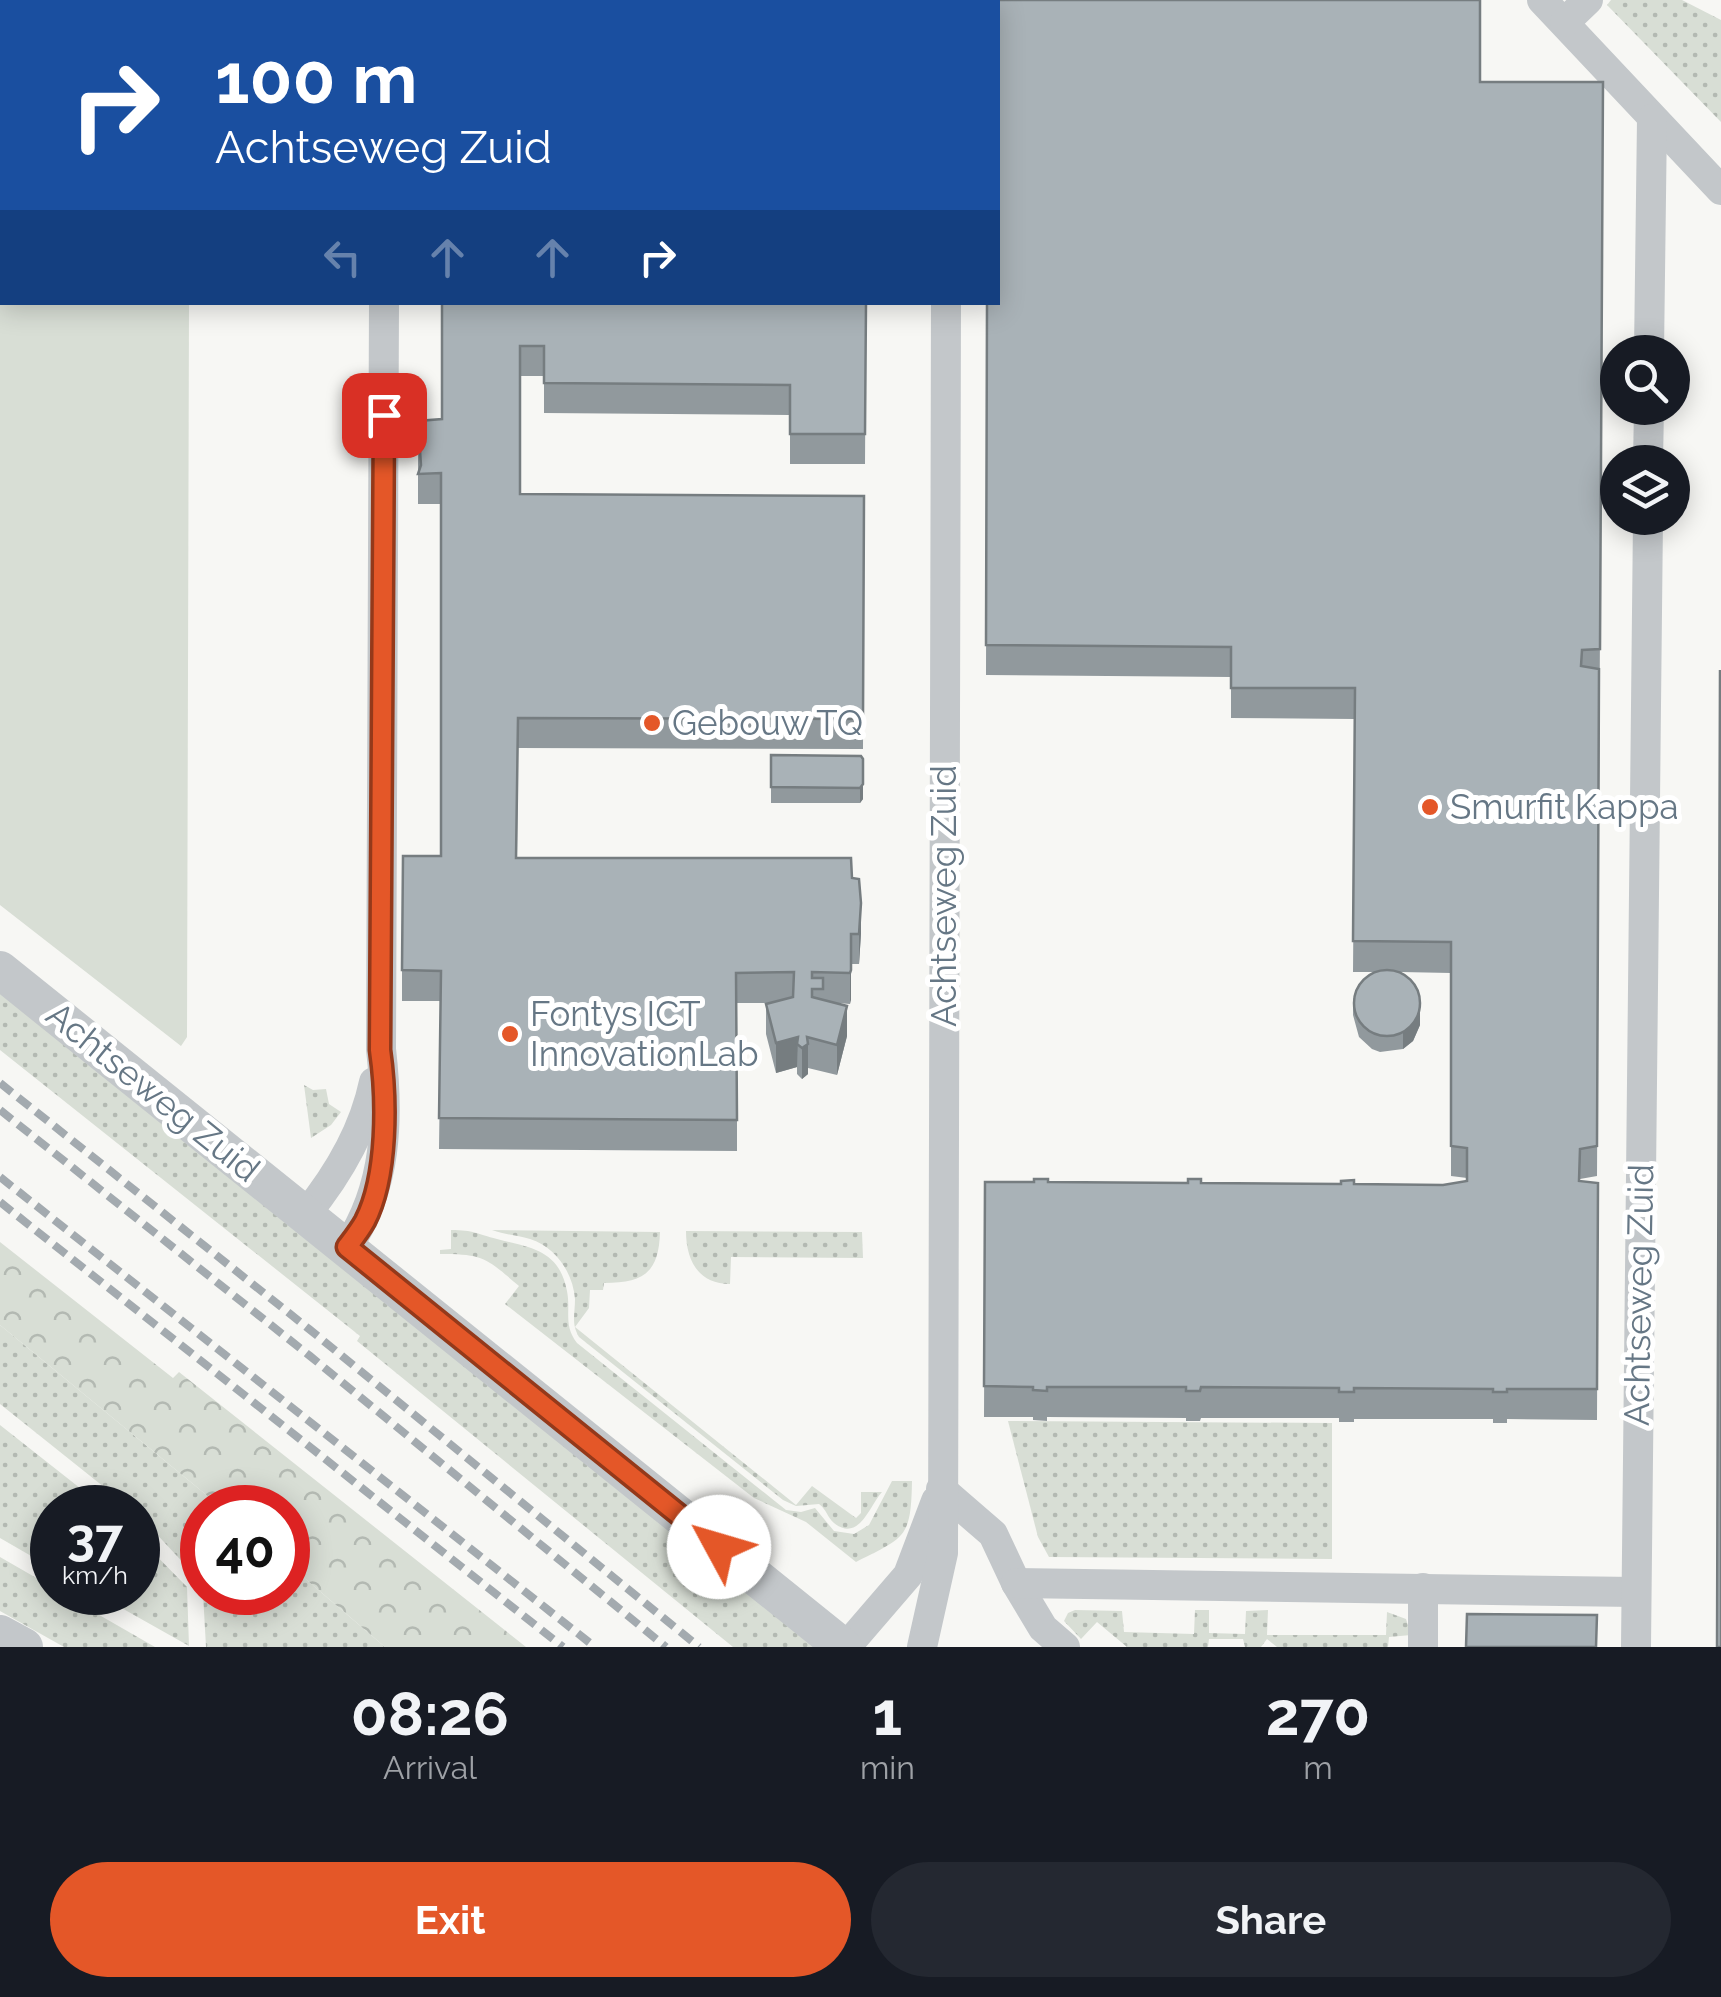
<!DOCTYPE html>
<style>
:root{--surface:#171b24;--page:#242831;--text:#f1f3f6;--muted:#9ea1a6;--accent:#e45728}
body{margin:0;font-family:Raleway,sans-serif;background:var(--page);color:var(--text);height:100vh;display:flex;flex-direction:column;font-size:38px;white-space:nowrap}
*{box-sizing:border-box;margin:0}
p{font-size:32px;color:var(--muted)}
.icon{flex:none;width:55px;height:55px;fill:none;stroke:currentColor;stroke-width:2;stroke-linecap:round;stroke-linejoin:round}
.map{position:relative;height:1647px;overflow:hidden}
.details{display:flex;flex-direction:column;background:var(--surface);flex:1}
.details>*{flex:none}
.top-card{position:absolute;left:0px;top:0px;width:1000px;height:305px;box-shadow:0 5px 25px #0003;background:#1a4fa0;color:#fff;overflow:hidden}
.controls{position:absolute;left:1600px;top:335px;display:grid;gap:20px}
.controls a{display:grid;place-items:center;width:90px;height:90px;border-radius:50%;background:var(--surface);box-shadow:0 5px 25px #0003;font-size:50px}
.speed{position:absolute;left:30px;top:1485px;display:flex;gap:20px;font-size:50px;font-weight:700;text-align:center}
.speed>*{display:grid;place-content:center;width:130px;height:130px;border-radius:50%;background:var(--surface);box-shadow:0 5px 25px #0003;line-height:1}
.speed small{font-size:25px;font-weight:400}
.speed .limit{border:15px solid #d22;background:#fff;color:#111}
.pin{position:absolute;display:grid;place-items:center;width:85px;height:85px;color:#fff;margin:-42px;border-radius:20px;box-shadow:0 5px 15px #0006}
.me{position:absolute;width:110px;margin:-55px;rotate:309deg;stroke-linejoin:round;filter:drop-shadow(0 0 8px #0008)}
.turn{display:flex;align-items:center;gap:35px;height:210px;padding:0 50px;font-size:45px}
.turn .icon{width:130px;height:130px;stroke-width:2.5}
.turn b{display:block;font-size:70px;line-height:85px}
.lanes{display:flex;align-items:center;height:95px;padding:0 50px;background:#0003;justify-content:center;gap:50px;direction:ltr}
.lanes .off{opacity:.35}
.eta{display:flex;justify-content:space-evenly;align-items:center;height:170px;text-align:center}
.eta b{font-size:60px;font-weight:700;line-height:70px}
.primary-button{display:flex;gap:20px;margin-top:auto;padding:20px 50px}
.primary-button a{flex:1;height:115px;border-radius:60px;background:var(--accent);color:#fff;font-size:40px;font-weight:700;line-height:115px;text-align:center}
.primary-button a+a{background:var(--page);color:var(--text)}
.map>svg:first-child{display:block}
.grass{fill:url(#grass-dots)}
.forest{fill:url(#forest-crowns)}
.park{fill:#d8ded5}
.lines{fill:none;stroke-linecap:round;stroke-linejoin:round}
.minor{stroke:#c3c7ca;stroke-width:30}
.tertiary{stroke:#c3c7ca;stroke-width:38}
.rail{stroke:#a3aaaf;stroke-width:8;stroke-dasharray:15 8;stroke-linecap:butt}
.wall{fill:#91999d}
.shaded-wall{fill:#767d80}
.building{fill:#a9b2b7;stroke:#767d80;stroke-width:2.5}
.route-casing{stroke:#94391a;stroke-width:25}
.route{stroke:#e45728;stroke-width:18}
.poi-dot{fill:#e45728;stroke:#fff;stroke-width:4}
.labels{text-anchor:middle;stroke-width:10;stroke-linejoin:round;paint-order:stroke}
.poi-label{font-size:35px;fill:#667785;stroke:#fff;text-anchor:start}
.street-label{font-size:35px;fill:#667785;stroke:#fff}
</style>
<div class="map">
<svg width="1721" height="1647" viewBox="0 0 1721 1647">
<defs>
<pattern id="grass-dots" width="8" height="8" patternUnits="userSpaceOnUse" patternTransform="scale(2.5)"><rect width="8" height="8" fill="#d8ded5"/><path d="M2 2h.1M6 6h.1" fill="none" stroke="#b3b9b2" stroke-width="1.8" stroke-linecap="round"/></pattern>
<pattern id="forest-crowns" width="20" height="18" patternUnits="userSpaceOnUse" patternTransform="scale(2.5)"><rect width="20" height="18" fill="#d8ded5"/><path d="M2 6a3 3 0 1 1 6 0M12 15a3 3 0 1 1 6 0" fill="none" stroke="#b3b9b2"/></pattern>
</defs>
<rect width="100%" height="100%" fill="#f7f7f4"/>
<!-- grass -->
<g class="grass">
<polygon points="1611,0 1682,0 1721,20 1721,122 1607,5"/>
<polygon points="0,990 820,1647 733,1647 357,1341 360,1336 0,1050"/>
<polygon points="304,1085 313,1090 326,1089 329,1104 341,1112 331,1125 311,1138"/>
<path d="M451 1230C474 1230 477 1234 497 1239 530 1248 559 1249 567 1291 571 1311 563 1325 577 1343L786 1510 801 1512 815 1508 834 1531 854 1534 869 1525 892 1481H912C911 1539 905 1537 856 1562L806 1522 754 1498 505 1304 519 1286C486 1258 484 1254 440 1254V1250L451 1249Z"/>
<path d="M492 1230 660 1232C659 1273 643 1283 604 1283L603 1290H590L589 1308 575 1327 796 1505 812 1486 856 1518 861 1513V1492H882C870 1505 859 1543 834 1523 827 1517 827 1510 819 1504L796 1506 783 1500 579 1337C571 1323 575 1314 575 1299 573 1273 556 1247 530 1239 517 1235 505 1235 492 1230Z"/>
<path d="M686 1231 862 1232 863 1258 731 1257 730 1284C698 1284 686 1260 686 1231Z"/>
<polygon points="0,1325 221,1507 202,1508 202,1590 202,1583 138,1514 138,1508 129,1507 0,1404"/>
<polygon points="1008,1421 1332,1423 1332,1559 1049,1557 1038,1537"/>
<polygon points="0,1425 104,1507 52,1508 52,1568 0,1538"/>
<polygon points="138,1537 187,1587 189,1646 95,1593 138,1592"/>
<polygon points="0,1557 52,1587 52,1592 61,1593 155,1647 64,1647 0,1611"/>
<polygon points="288,1564 385,1647 206,1647 203,1593 288,1592"/>
<polygon points="1075,1610 1122,1611 1124,1632 1194,1634 1195,1610 1209,1610 1209,1633 1245,1634 1246,1611 1268,1610 1267,1635 1386,1635 1387,1612 1406,1619 1411,1635 1389,1637 1388,1647 1277,1647 1267,1639 1261,1647 1245,1647 1243,1639 1209,1639 1208,1647 1127,1647 1097,1622 1081,1639 1064,1621 1068,1613"/>
</g>
<!-- forest -->
<polygon class="forest" points="0,1242 173,1378 179,1372 526,1647 385,1647 288,1564 288,1508 221,1507 0,1325"/>
<!-- park -->
<polygon class="park" points="0,0 131,2 2,2 2,302 189,303 187,1037 181,1046 0,905"/>
<g class="lines">
<!-- minor -->
<g class="minor">
<polyline points="385,0 385,2"/>
<polyline points="1542,0 1721,190"/>
<polyline points="947,2 947,0"/>
<polyline points="1565,22 1588,0"/>
<polyline points="1649,352 1652,119"/>
<polyline points="1648,462 1649,408"/>
<path d="M306 1214C337 1176 364 1130 374 1082"/>
<path d="M347 1247C387 1188 389 1119 381 1049L384 302"/>
<polyline points="941,1489 993,1534 1016,1583 1043,1628 1065,1647"/>
<polyline points="1016,1583 1635,1592"/>
<polyline points="846,1647 908,1575 936,1501"/>
<polyline points="922,1647 943,1553 946,302"/>
<polyline points="1423,1647 1423,1588"/>
<polyline points="1636,1647 1648,518"/>
</g>
<!-- tertiary -->
<g class="tertiary">
<polyline points="0,970 843,1647"/>
<polyline points="0,1634 24,1647"/>
</g>
<!-- rail -->
<g class="rail">
<polyline points="0,1083 309,1329 699,1647"/>
<polyline points="0,1110 310,1356 666,1647"/>
<polyline points="0,1177 595,1647"/>
<polyline points="0,1202 563,1647"/>
</g>
</g>
<!-- wall -->
<g class="wall">
<polygon points="486,0 512,0 509,2 488,2"/>
<polygon points="614,0 646,0 643,2 617,2"/>
<polygon points="1480,82 1603,82 1597,1176 1580,1179 1580,1181 1598,1183 1597,1420 1507,1419 1507,1423 1493,1423 1493,1419 1354,1419 1354,1422 1339,1422 1339,1418 1201,1418 1200,1421 1186,1421 1186,1418 1047,1417 1047,1421 1033,1420 1033,1417 984,1417 985,1182 1443,1185 1467,1181 1467,1178 1451,1176 1451,973 1401,972 1420,1025 1413,1041 1403,1049 1380,1052 1372,1049 1359,1037 1353,1015 1353,999 1374,972 1353,972 1355,719 1231,718 1231,677 986,675 987,302"/>
<polygon points="442,302 866,302 865,464 790,464 790,415 544,413 544,376 520,376 520,494 864,496 863,749 518,748 517,858 852,878 861,933 859,964 851,964 850,1004 837,1003 847,1036 837,1075 808,1068 808,1074 802,1079 797,1074 797,1067 776,1073 766,1034 766,1004 769,1003 737,1003 737,1151 439,1149 441,1001 402,1001 402,915 441,856 441,504 418,504 418,421 442,419"/>
<polygon points="771,755 861,756 863,799 860,803 771,803"/>
</g>
<!-- shaded-wall -->
<g class="shaded-wall">
<polygon points="863,784 863,799 860,803 860,788"/>
<polygon points="861,903 861,933 859,964 859,934"/>
<polygon points="851,970 851,1000 850,1004 850,973"/>
<polygon points="847,1006 847,1036 837,1075 837,1045"/>
<polygon points="1420,1010 1420,1025 1413,1041 1403,1049 1403,1033"/>
<polygon points="798,1037 797,1067 776,1073 776,1043"/>
<polygon points="808,1044 808,1074 802,1079 802,1048"/>
</g>
<!-- building -->
<g class="building">
<rect x="786" y="0" width="56" height="2"/>
<polygon points="989,0 1480,0 1480,82 1603,82 1600,649 1582,650 1581,666 1599,669 1597,1146 1580,1149 1579,1181 1598,1183 1597,1389 1507,1389 1507,1392 1493,1392 1493,1389 1354,1388 1354,1392 1339,1392 1339,1388 1201,1387 1200,1391 1186,1391 1186,1387 1047,1387 1047,1391 1033,1390 1033,1387 984,1386 985,1182 1034,1182 1034,1179 1048,1179 1048,1182 1188,1183 1188,1179 1201,1179 1201,1183 1341,1184 1341,1181 1354,1180 1354,1184 1443,1185 1467,1181 1467,1148 1451,1146 1451,942 1353,941 1355,688 1231,688 1231,647 986,645 987,302 998,302 998,2 989,2"/>
<polygon points="442,302 866,302 865,434 790,434 790,385 544,383 544,346 520,346 520,494 864,496 863,719 518,718 516,858 851,858 852,878 859,879 861,903 859,934 851,934 851,970 850,973 812,972 812,978 823,978 823,989 812,989 812,997 847,1006 837,1045 807,1037 808,1044 802,1048 797,1044 798,1037 776,1043 766,1004 793,997 794,972 736,973 737,1120 439,1118 441,971 402,970 403,856 441,856 441,473 418,474 421,465 418,421 442,419"/>
<polygon points="1720,670 1721,1647 1717,1647"/>
<polygon points="771,755 861,756 863,759 863,784 860,788 771,787"/>
<circle cx="1387" cy="1003" r="33"/>
<polygon points="1467,1614 1597,1615 1596,1647 1466,1647"/>
</g>
<g class="lines">
<!-- route casing -->
<g class="route-casing">
<path id="route" d="M384 415 380 1050C387 1099 388 1176 365 1221 360 1230 353 1239 347 1247L719 1547"/>
</g>
<!-- route -->
<use href="#route" class="route"/>
</g>
<!-- markers -->
<g class="poi-dot">
<circle cx="652" cy="723" r="10"/>
<circle cx="1430" cy="807" r="10"/>
<circle cx="510" cy="1034" r="10"/>
</g>
<g class="labels">
<!-- poi labels -->
<g class="poi-label">
<text x="672" y="735">Gebouw TQ</text>
<text x="1450" y="819">Smurfit Kappa</text>
<text x="530" y="1026">Fontys ICT<tspan x="530" dy="40">InnovationLab</tspan></text>
</g>
<!-- street labels -->
<g class="street-label">
<text transform="translate(944 896) rotate(-90)" y="12">Achtseweg Zuid</text>
<text transform="translate(153 1092) rotate(39)" y="12">Achtseweg Zuid</text>
<text transform="translate(1639 1295) rotate(-89)" y="12">Achtseweg Zuid</text>
</g>
</g>
</svg>
<div class="controls">
<a><svg class="icon" aria-label="search" viewBox="0 0 24 24"><circle cx="10" cy="10" r="6"/><path d="M15 15l6 6"/></svg></a>
<a><svg class="icon" aria-label="layers" viewBox="0 0 24 24"><path d="M12 4l9 5-9 5-9-5zM3 14l9 5 9-5"/></svg></a>
</div>
<div class="speed"><div>37<small>km/h</small></div><div class="limit">40</div></div>
<div class="pin" style="left:384px;top:415px;background:#d93025"><svg class="icon" aria-label="arrive" viewBox="0 0 24 24"><path d="M6 21V4h12l-3 4 3 4H6"/></svg></div>
<svg class="me" style="left:719px;top:1547px" viewBox="-20 -20 40 40"><circle r="19" fill="#fff"/><path d="M0-13L10 11 0 6-10 11z" fill="#e45728"/></svg>
<div class="top-card">
<div class="turn"><svg class="icon" aria-label="right" viewBox="0 0 24 24"><path d="M7 20v-9h11M14 6l5 5-5 5"/></svg><div><b>100 m</b>Achtseweg Zuid</div></div>
<div class="lanes"><svg class="icon off" aria-label="left" viewBox="0 0 24 24"><path d="M17 20v-9H6M10 6l-5 5 5 5"/></svg><svg class="icon off" aria-label="ahead" viewBox="0 0 24 24"><path d="M12 20V5M6 11l6-6 6 6"/></svg><svg class="icon off" aria-label="ahead" viewBox="0 0 24 24"><path d="M12 20V5M6 11l6-6 6 6"/></svg><svg class="icon" aria-label="right" viewBox="0 0 24 24"><path d="M7 20v-9h11M14 6l5 5-5 5"/></svg></div>
</div>
</div>
<section class="details">
<div class="eta">
<div><b>08:26</b><p>Arrival</p></div>
<div><b>1</b><p>min</p></div>
<div><b>270</b><p>m</p></div>
</div>
<div class="primary-button"><a>Exit</a><a>Share</a></div>
</section>
